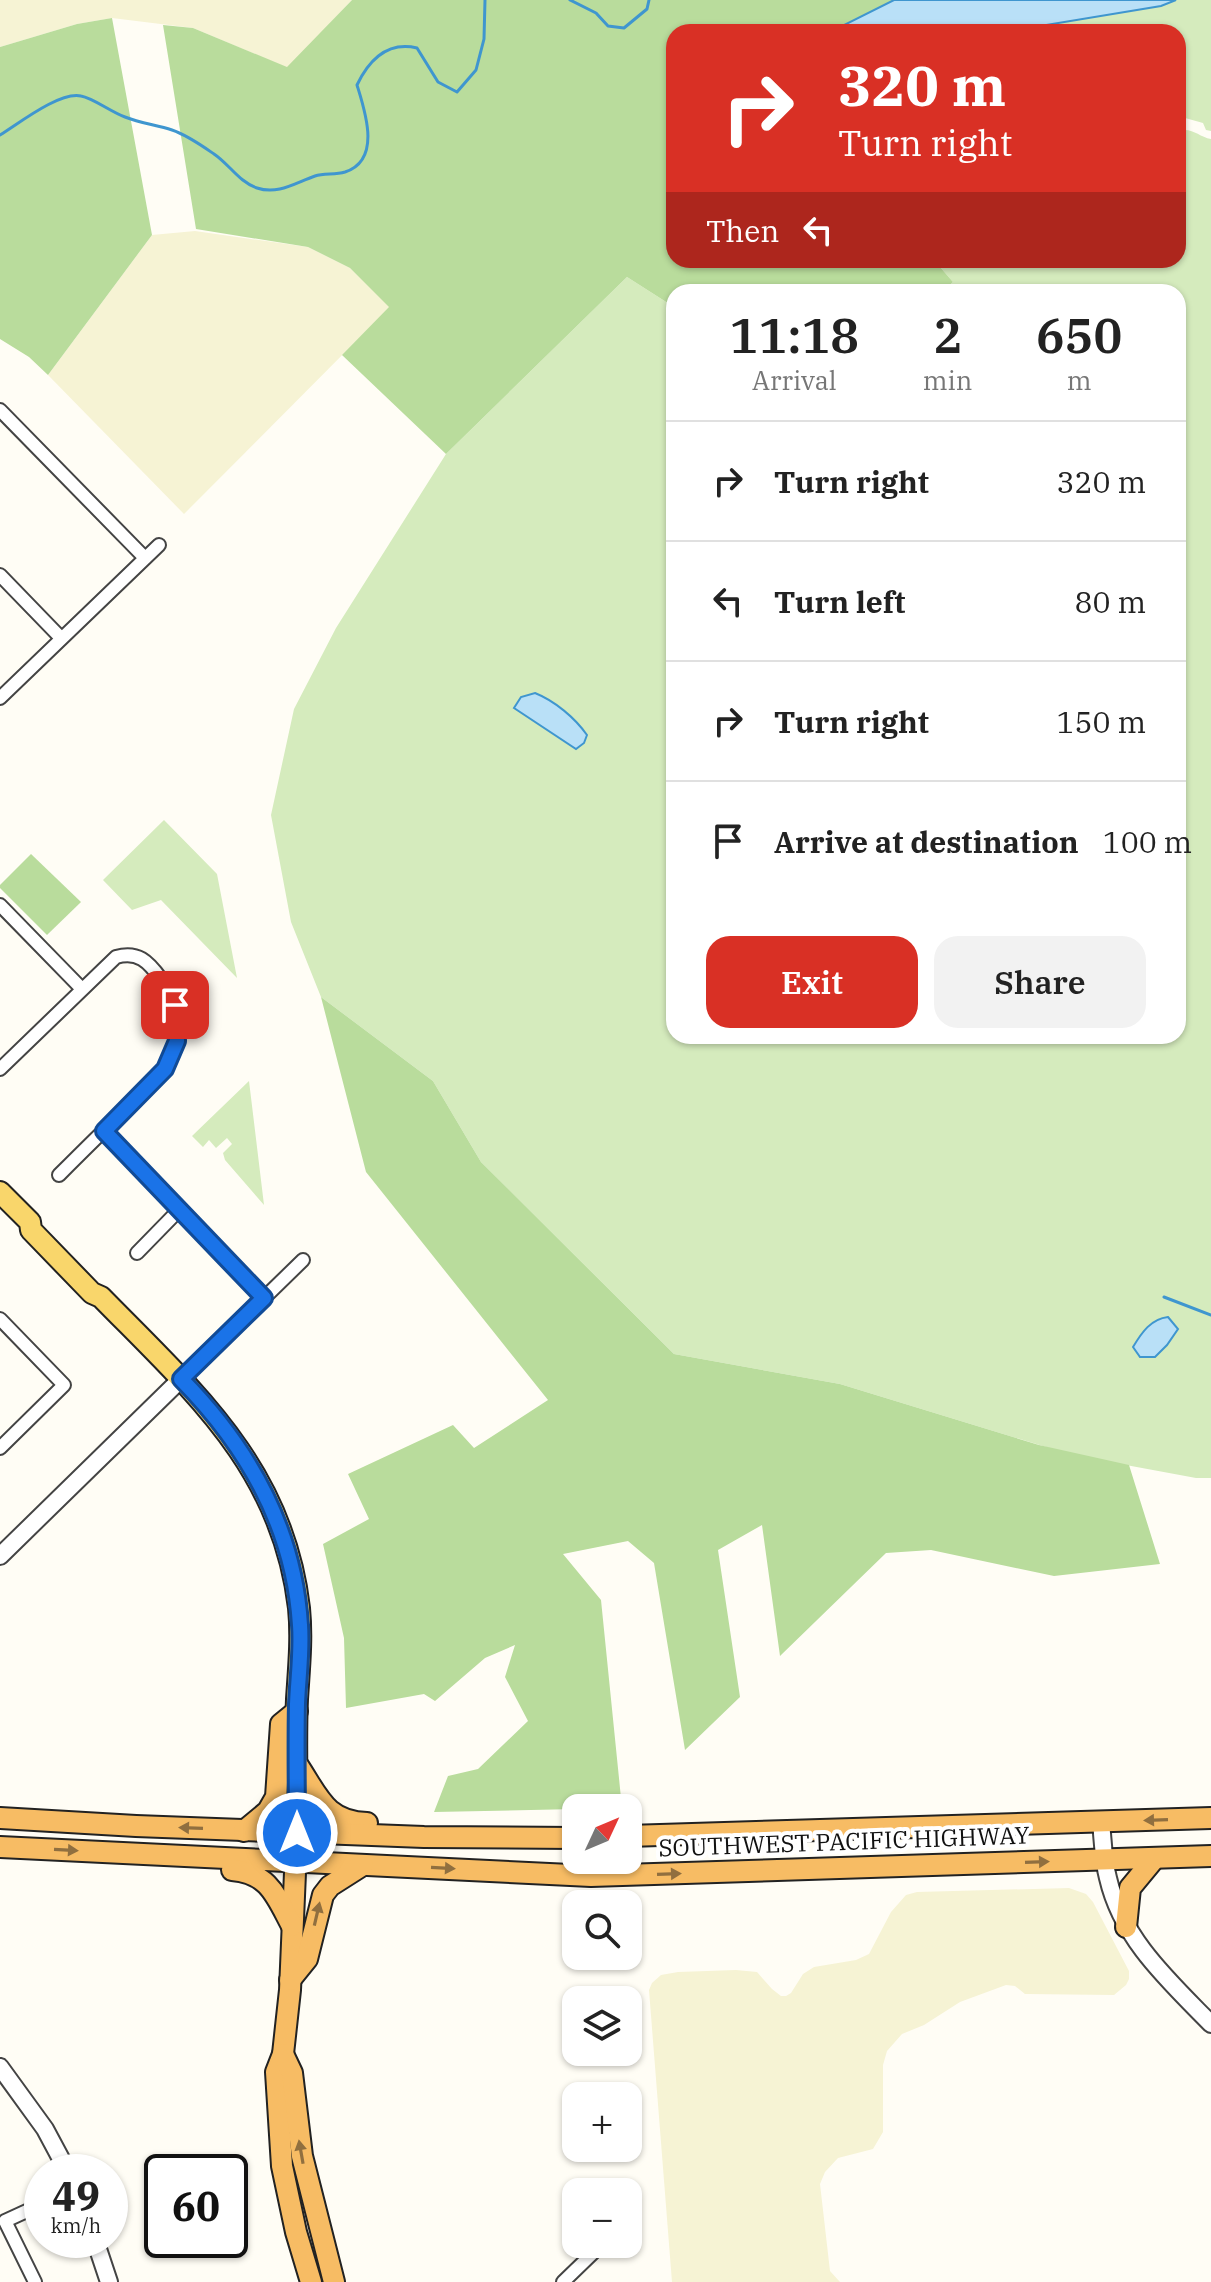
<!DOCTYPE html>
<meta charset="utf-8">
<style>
:root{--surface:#fff;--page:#f2f2f2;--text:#222;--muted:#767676;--line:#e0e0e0;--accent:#d93025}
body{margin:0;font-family:"IBM Plex Serif",serif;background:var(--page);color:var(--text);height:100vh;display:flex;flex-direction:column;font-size:30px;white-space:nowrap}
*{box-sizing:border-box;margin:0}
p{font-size:26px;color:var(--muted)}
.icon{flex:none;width:44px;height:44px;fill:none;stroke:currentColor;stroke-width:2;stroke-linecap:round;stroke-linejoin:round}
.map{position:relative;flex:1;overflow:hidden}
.sheet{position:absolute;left:666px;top:284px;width:520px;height:760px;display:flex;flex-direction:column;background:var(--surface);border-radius:24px;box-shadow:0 2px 6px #0004}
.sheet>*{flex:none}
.top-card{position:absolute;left:666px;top:24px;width:520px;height:244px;border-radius:24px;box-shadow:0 2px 6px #0004;background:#d93025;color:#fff;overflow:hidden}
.needle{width:52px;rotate:46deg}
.tools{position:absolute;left:562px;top:1794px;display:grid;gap:16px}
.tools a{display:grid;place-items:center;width:80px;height:80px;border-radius:16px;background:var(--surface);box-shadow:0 2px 6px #0004;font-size:40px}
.speed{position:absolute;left:24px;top:2154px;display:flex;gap:16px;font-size:40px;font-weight:700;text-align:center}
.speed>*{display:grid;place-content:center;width:104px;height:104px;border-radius:50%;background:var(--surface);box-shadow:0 2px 6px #0004;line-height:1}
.speed small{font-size:20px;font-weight:400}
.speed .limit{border:4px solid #111;border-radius:12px;background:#fff;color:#111}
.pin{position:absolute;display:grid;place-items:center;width:68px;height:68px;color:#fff;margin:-34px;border-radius:16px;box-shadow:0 4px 12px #0006}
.me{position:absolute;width:88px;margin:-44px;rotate:0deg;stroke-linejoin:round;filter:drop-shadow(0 0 6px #0008)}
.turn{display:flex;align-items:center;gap:28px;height:168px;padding:0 40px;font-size:36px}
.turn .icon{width:104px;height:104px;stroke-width:2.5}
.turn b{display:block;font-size:56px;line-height:68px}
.then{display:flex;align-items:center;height:76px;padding:0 40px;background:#0003;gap:16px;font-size:30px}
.eta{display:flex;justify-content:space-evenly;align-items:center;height:136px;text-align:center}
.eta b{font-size:48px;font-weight:600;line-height:56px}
.cta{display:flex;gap:16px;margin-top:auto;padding:16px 40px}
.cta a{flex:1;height:92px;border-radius:24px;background:var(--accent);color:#fff;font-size:32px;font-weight:600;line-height:92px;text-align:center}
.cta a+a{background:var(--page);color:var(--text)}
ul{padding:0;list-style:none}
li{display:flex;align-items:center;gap:24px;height:120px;padding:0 40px;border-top:2px solid var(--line)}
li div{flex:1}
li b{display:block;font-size:30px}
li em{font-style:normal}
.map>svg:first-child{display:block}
.farmland{fill:#f6f3d4}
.green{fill:#d5ebbd}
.forest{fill:#b9dc9c}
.water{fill:#b9e0f7;stroke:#3f96cf;stroke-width:2}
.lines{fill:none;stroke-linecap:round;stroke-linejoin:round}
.stream{stroke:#3f96cf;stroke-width:3}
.minor-casing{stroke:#444;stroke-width:16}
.tertiary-casing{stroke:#444;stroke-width:20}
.primary-casing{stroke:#222;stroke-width:24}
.trunk-casing{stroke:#222;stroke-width:24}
.minor{stroke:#fff;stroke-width:12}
.tertiary{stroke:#fff;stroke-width:16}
.primary{stroke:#f9d66b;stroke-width:20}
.trunk{stroke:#f7bc64;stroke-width:20}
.oneway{fill:#906f3f}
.route-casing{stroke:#114b97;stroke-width:20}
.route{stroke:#1a73e8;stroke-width:14}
.labels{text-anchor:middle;stroke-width:8;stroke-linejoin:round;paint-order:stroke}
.street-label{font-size:24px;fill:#111;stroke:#fff}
</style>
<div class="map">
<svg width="1211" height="2282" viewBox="0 0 1211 2282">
<rect width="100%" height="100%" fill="#fffdf5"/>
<!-- farmland -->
<g class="farmland">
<polygon points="0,0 352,0 288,68 193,28 112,18 77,24 0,47"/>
<polygon points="195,231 308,247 350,268 390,307 184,514 48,375 152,235"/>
<polygon points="1069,1888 1086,1894 1093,1902 1129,1971 1129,1979 1126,1985 1114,1995 1025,1994 1015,1986 1006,1985 960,2002 924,2025 902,2034 887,2051 883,2065 883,2132 873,2149 838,2158 825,2172 820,2184 830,2271 840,2282 672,2282 649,1990 652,1983 661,1975 678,1972 736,1970 757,1972 772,1989 781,1996 786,1996 791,1993 803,1974 814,1967 856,1960 869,1954 891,1912 906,1895 917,1892"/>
</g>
<!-- green -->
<g class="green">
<polygon points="1176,0 1211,0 1211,131 1206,130 1203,123 1178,116 1178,32 1004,32 1161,6"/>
<path d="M1183 130C1194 129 1200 137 1211 139V1478H1196L1072 1455 840 1384 674 1354 481 1162 433 1081 321 997 291 922 271 815 294 709 336 628 446 454 627 277 674 307V1036H1178V292H942L953 282 934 260H1178V132Z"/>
<polygon points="164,820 217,874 237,978 161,900 132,910 103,880"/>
<polygon points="249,1081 264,1205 225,1160 223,1153 232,1144 227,1138 216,1148 209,1140 203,1147 192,1136"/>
</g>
<!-- forest -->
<g class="forest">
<polygon points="352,0 894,0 844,25 837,32 674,32 674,260 934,260 953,282 942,292 674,292 674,307 627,277 446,454 342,355 389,307 350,268 308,247 196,229 163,25 193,28 287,67"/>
<polygon points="112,18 152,235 48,375 29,357 0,339 0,47 77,24"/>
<polygon points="31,854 81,902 47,935 0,888 0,885"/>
<polygon points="321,997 433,1081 481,1162 674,1354 840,1384 1039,1445 1129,1465 1160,1564 1054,1576 931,1550 886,1553 780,1656 762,1525 718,1550 740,1697 685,1750 654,1563 628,1541 563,1554 601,1600 622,1808 434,1812 448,1776 478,1769 528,1721 505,1677 515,1645 485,1658 435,1701 424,1694 346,1708 344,1638 323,1544 369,1519 348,1474 453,1425 474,1448 548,1400 366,1172"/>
</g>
<!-- water -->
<g class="water">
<polygon points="894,0 1176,0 1161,6 1004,32 837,32 844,25"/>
<path d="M535 693C555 701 575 718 587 735L584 743 576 749 514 708 521 697Z"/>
<path d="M1168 1317 1178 1329 1167 1345 1155 1357H1140L1133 1347C1142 1332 1151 1319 1168 1317Z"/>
</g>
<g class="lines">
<!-- stream -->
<g class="stream">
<polyline points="570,0 596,13 608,26 624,28 647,9 649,0"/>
<path d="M0 135C18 124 60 91 81 96 93 98 111 112 125 117 140 123 156 125 172 130 187 135 201 145 214 154 229 164 239 182 257 188 278 195 295 183 315 176 324 173 335 175 345 172 382 160 365 111 357 85 369 60 387 41 417 48L438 82 457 92 476 70 484 39 485 0"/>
<polyline points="1164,1297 1211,1315"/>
</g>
<!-- minor casing -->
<g class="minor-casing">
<g id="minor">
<polyline points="0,410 145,558"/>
<polyline points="0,575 61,638"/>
<polyline points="0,698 159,545"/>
<polyline points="0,905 82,989"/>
<path d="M0 1069 116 957C138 951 148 961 161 979 181 1005 184 1043 164 1070 152 1086 135 1100 121 1114 100 1134 80 1154 59 1175"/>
<polyline points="104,1131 264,1298"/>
<polyline points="137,1253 178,1211"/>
<polyline points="0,1319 64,1385 0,1448"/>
<polyline points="181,1379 303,1260"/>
<polyline points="35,2282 5,2221 42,2204"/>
<polyline points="563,2282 594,2252"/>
</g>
</g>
<!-- tertiary casing -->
<g class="tertiary-casing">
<g id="tertiary">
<polyline points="0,1556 181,1379"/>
<path d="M1101 1822C1103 1841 1103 1860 1108 1878 1122 1939 1168 1980 1211 2024"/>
<polyline points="0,2067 45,2129 68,2172"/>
<polyline points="95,2240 109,2282"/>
</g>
</g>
<!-- primary casing -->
<g class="primary-casing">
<path id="primary" d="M0 1192 30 1222 31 1230 92 1293 101 1297C193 1391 283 1468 299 1608 302 1638 299 1668 297 1699 295 1743 297 1788 297 1833"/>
</g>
<!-- trunk casing -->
<g class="trunk-casing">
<g id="trunk">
<path d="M297 1764C318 1795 325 1822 367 1823"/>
<polyline points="0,1818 136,1826 424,1837 576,1838"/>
<polyline points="244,1831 268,1811 276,1797 281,1724 297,1711"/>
<polyline points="628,1836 1211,1818"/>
<polyline points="0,1847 591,1876 1211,1856"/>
<polyline points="296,1849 290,1990 283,2054 276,2072 282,2166 296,2232 311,2282"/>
<path d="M232 1870C269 1873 276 1896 292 1926"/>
<polyline points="1126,1927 1130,1888 1154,1859"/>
<polyline points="290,1980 307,1959 323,1895 330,1886 363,1865"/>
<polyline points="283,2054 292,2073 302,2156 334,2282"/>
</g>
</g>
<!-- minor -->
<use href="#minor" class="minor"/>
<!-- tertiary -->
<use href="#tertiary" class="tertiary"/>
<!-- primary -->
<use href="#primary" class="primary"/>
<!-- trunk -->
<use href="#trunk" class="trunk"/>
</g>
<!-- one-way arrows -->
<defs><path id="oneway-solid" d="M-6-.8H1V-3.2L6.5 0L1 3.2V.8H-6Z" transform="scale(2)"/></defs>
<g class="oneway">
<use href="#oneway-solid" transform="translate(1156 1820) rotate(178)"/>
<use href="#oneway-solid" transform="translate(191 1828) rotate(-178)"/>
<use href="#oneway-solid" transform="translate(66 1850) rotate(3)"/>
<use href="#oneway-solid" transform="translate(1037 1862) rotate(-2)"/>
<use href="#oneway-solid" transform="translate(443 1868) rotate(3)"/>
<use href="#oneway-solid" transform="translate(669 1874) rotate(-2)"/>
<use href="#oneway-solid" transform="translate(317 1914) rotate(-77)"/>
<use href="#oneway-solid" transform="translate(301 2152) rotate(-100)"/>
</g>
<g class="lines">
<!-- route casing -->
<g class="route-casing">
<path id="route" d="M175 1005 177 1041 165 1069 104 1131 264 1298 181 1379C248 1447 294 1528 300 1625 302 1652 298 1678 297 1704 296 1747 297 1790 297 1833"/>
</g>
<!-- route -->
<use href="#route" class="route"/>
</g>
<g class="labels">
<!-- street labels -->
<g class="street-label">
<text transform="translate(844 1842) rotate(-2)" y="8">SOUTHWEST PACIFIC HIGHWAY</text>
</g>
</g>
</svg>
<div class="tools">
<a><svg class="needle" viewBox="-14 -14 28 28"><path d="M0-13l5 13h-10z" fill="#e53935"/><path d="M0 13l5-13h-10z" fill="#767676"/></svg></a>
<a><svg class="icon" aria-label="search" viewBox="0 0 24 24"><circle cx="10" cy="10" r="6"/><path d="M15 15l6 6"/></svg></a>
<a><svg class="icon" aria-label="layers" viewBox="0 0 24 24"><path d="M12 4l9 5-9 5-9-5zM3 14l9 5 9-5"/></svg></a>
<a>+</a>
<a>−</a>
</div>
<div class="speed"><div>49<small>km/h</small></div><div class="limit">60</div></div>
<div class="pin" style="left:175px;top:1005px;background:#d93025"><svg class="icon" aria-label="arrive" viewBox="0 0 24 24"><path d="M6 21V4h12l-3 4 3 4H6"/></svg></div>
<svg class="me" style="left:297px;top:1833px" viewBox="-20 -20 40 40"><circle r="17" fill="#1a73e8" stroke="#fff" stroke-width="3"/><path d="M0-11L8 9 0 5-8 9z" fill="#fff"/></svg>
<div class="top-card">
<div class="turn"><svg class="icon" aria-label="right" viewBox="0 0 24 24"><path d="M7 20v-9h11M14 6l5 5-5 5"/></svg><div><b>320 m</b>Turn right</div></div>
<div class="then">Then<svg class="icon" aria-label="left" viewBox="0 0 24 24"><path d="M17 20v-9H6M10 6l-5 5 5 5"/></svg></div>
</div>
<section class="sheet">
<div class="eta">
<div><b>11:18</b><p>Arrival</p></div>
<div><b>2</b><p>min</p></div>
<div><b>650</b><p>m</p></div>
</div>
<ul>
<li><svg class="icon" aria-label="right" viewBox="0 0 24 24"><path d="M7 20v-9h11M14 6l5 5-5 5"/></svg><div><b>Turn right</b></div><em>320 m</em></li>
<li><svg class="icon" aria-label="left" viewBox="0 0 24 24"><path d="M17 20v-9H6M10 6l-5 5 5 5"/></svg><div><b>Turn left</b></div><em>80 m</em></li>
<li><svg class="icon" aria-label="right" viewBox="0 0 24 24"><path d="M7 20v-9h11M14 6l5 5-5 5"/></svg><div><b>Turn right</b></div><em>150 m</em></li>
<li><svg class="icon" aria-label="arrive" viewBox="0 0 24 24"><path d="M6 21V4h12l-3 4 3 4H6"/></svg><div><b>Arrive at destination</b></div><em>100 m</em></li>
</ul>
<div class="cta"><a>Exit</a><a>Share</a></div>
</section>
</div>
